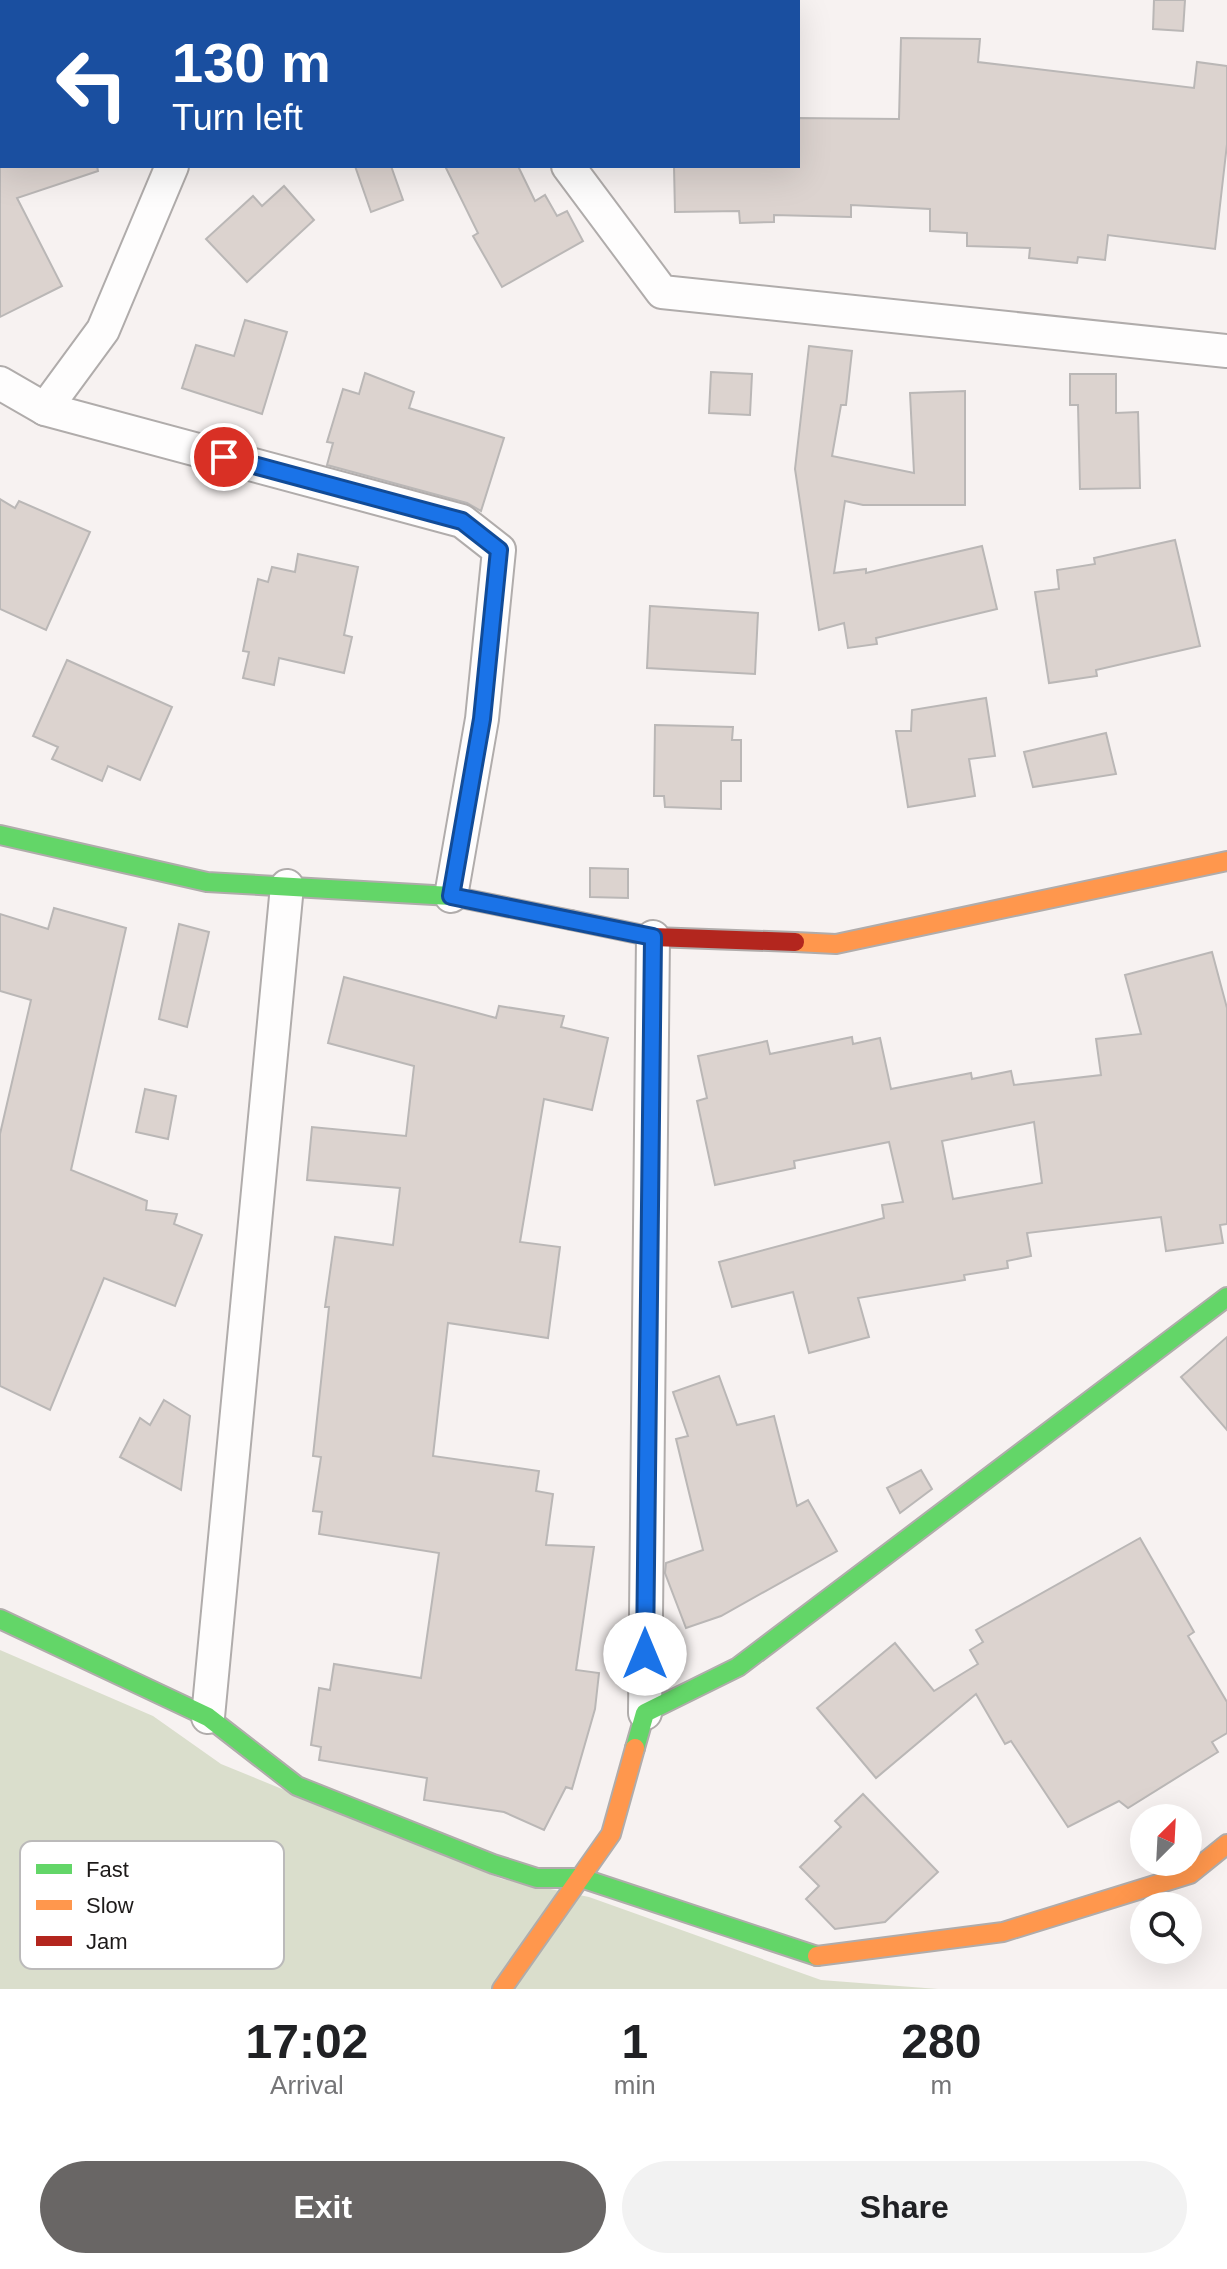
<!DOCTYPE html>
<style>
:root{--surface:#fff;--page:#f2f2f2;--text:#202124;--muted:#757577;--accent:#696665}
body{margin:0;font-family:Helvetica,sans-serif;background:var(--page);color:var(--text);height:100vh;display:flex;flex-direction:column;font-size:30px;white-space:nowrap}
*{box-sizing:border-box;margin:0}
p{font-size:26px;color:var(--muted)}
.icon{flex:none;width:44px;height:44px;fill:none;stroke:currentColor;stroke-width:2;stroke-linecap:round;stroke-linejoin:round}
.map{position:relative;height:1989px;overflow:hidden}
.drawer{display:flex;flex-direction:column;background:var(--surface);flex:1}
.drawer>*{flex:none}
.hud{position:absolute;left:0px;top:0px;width:800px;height:168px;box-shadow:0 8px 32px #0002;background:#1a4fa0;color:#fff;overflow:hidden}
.needle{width:52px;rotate:24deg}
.buttons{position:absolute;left:1130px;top:1804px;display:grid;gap:16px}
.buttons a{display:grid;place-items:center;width:72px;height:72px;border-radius:50%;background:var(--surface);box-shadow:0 8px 32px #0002;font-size:40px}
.pin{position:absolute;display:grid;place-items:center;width:68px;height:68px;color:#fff;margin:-34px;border:4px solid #fff;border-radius:50%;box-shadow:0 2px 8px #0007}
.me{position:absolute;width:88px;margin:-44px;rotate:0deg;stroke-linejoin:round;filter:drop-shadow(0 0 6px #0008)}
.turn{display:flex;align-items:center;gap:28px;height:168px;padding:0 40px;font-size:36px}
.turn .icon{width:104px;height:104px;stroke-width:2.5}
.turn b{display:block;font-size:56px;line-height:68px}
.eta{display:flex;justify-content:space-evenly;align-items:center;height:136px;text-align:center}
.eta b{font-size:48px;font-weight:600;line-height:56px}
.button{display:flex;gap:16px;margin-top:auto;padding:16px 40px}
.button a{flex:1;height:92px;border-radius:48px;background:var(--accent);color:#fff;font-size:32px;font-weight:600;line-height:92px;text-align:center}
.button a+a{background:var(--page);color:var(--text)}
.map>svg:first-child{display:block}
.green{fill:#dadecc}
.building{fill:#dcd3cf;stroke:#bab7b6;stroke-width:2;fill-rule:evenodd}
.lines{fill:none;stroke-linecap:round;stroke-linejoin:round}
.street-casing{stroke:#b0acab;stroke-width:36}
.fast-casing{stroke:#b0acab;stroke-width:22}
.slow-casing{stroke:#b0acab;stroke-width:22}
.jam-casing{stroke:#b0acab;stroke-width:22}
.street{stroke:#fefdfd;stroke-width:32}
.fast{stroke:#63d668;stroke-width:18}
.slow{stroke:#ff974d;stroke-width:18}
.jam{stroke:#b3261e;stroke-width:18}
.route-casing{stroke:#114b97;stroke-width:20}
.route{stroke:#1a73e8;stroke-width:14}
.key{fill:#fff;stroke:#bbbaba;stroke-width:2}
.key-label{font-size:22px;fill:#1d1a19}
</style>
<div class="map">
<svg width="1227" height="1989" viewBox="0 0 1227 1989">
<rect width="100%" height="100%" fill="#f7f2f1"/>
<!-- green -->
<polygon class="green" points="0,1650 153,1716 221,1764 502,1879 589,1897 821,1980 938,1989 0,1989"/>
<!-- building -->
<g class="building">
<polygon points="1154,0 1185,0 1183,31 1153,29"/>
<polygon points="901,38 980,39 978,62 1194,88 1197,62 1227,66 1227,144 1215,249 1108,235 1105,260 1078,257 1077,263 1029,258 1030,248 967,246 967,233 930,231 930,209 851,205 851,217 774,215 774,222 740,223 739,211 675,212 674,166 798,166 798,118 899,119"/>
<polygon points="0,166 97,166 98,171 17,198 62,286 0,317"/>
<polygon points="355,166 391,166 403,200 371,212"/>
<polygon points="445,166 518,166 535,201 545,195 557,216 567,211 583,241 502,287 473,236 478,233"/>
<polygon points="284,186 314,220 247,282 206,239 253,196 262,206"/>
<polygon points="245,320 287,332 262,414 182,388 196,345 234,356"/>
<polygon points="809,346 852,351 846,405 841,405 832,456 914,473 910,393 965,391 965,505 863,505 845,501 834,573 866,569 866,573 982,546 997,609 876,638 877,644 848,648 844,623 819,630 795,469"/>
<polygon points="711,372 752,374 750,415 709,413"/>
<polygon points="365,373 414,392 409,408 504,438 481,511 467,503 327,465 333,443 327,442 343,389 359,394"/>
<polygon points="1070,374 1116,374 1116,413 1138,412 1140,488 1080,489 1078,405 1070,405"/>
<polygon points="0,499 15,508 19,501 90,532 46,630 0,609"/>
<polygon points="1175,540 1200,646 1096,670 1097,676 1049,683 1035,592 1059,589 1057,570 1095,564 1094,558"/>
<polygon points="298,554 358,567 344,635 352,637 344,673 279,658 274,685 243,678 249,652 243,651 258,579 268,582 272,567 295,572"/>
<polygon points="650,606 758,613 755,674 647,668"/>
<polygon points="67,660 172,707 140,780 108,766 102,781 52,759 58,747 33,736"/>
<polygon points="986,698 995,756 969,759 975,796 908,807 896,731 911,731 912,710"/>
<polygon points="655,725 733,727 732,740 741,740 741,781 721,781 721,809 665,807 664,796 654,796"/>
<polygon points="1106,733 1116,774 1033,787 1024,752"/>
<polygon points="590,868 628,869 628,898 590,897"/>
<polygon points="54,908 126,928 71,1170 147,1201 146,1210 177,1214 174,1224 202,1235 175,1306 104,1278 50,1410 0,1386 0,1134 31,1000 0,991 0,914 48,929"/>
<polygon points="179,924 209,932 187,1027 159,1019"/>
<path d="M1212 952 1227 1008V1224L1220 1225 1223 1243 1166 1251 1161 1217 1027 1233 1031 1256 1007 1261 1008 1268 964 1275 965 1280 858 1298 869 1337 809 1353 793 1292 732 1307 719 1262 884 1218 882 1205 903 1202 889 1142 794 1161 795 1168 715 1185 697 1101 707 1098 698 1056 767 1041 770 1054 852 1037 853 1044 880 1038 891 1089 971 1073 972 1079 1011 1071 1014 1085 1101 1075 1096 1039 1141 1034 1125 975ZM1034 1122 1042 1183 953 1199 942 1141Z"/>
<polygon points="344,977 496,1018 499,1006 564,1016 561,1027 608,1038 592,1110 544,1099 520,1242 560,1247 548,1338 448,1323 433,1456 539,1471 536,1491 553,1494 546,1545 594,1547 576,1670 599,1673 595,1709 572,1789 566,1787 544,1830 504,1812 424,1800 427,1778 319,1760 321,1747 311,1745 319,1688 330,1690 334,1664 421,1678 439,1553 319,1534 322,1512 313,1511 321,1457 313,1456 329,1307 325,1307 335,1237 393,1245 400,1188 307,1180 312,1127 406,1136 414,1066 328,1043"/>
<polygon points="145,1089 176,1096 168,1139 136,1132"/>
<polygon points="1227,1337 1227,1430 1181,1377"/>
<polygon points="719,1376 737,1425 774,1416 797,1506 808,1500 837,1551 721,1616 686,1628 665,1573 666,1563 703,1550 676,1439 688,1436 673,1392"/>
<polygon points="164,1400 190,1416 181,1490 120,1457 140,1418 150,1425"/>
<polygon points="921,1470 932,1489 900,1513 887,1488"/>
<polygon points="1140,1538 1194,1632 1188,1636 1227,1702 1227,1733 1212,1742 1218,1752 1128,1808 1119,1801 1068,1827 1011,1741 1005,1744 976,1694 876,1778 817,1708 895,1643 934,1691 978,1664 970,1650 983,1642 976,1630"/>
<polygon points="863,1794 938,1872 885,1922 835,1929 806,1899 819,1886 800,1867 841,1827 835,1821"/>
</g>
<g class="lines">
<!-- street casing -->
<g class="street-casing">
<g id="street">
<polyline points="220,0 221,2"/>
<polyline points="479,0 480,2"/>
<polyline points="568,166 662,292 1227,351"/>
<polyline points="0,383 45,409 462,521 499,550 482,719 451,896"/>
<polyline points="45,409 103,330 172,166"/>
<polyline points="645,1713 653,937"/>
<polyline points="208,1717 287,886"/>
</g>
</g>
<!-- fast casing -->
<g class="fast-casing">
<g id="fast">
<polyline points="0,835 207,882 451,896 571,920"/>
<polyline points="0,1619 208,1717 297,1786 493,1864 537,1878 581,1878 817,1956"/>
<polyline points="635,1748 645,1713 738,1667 1227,1297"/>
</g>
</g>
<!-- slow casing -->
<g class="slow-casing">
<g id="slow">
<polyline points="795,942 836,944 1227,861"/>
<polyline points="817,1956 1003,1932 1190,1874 1227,1844"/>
<polyline points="502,1989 611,1834 635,1748"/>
</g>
</g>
<!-- jam casing -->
<g class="jam-casing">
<polyline id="jam" points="571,920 653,937 795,942"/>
</g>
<!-- street -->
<use href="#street" class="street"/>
<!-- fast -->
<use href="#fast" class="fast"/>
<!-- slow -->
<use href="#slow" class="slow"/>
<!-- jam -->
<use href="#jam" class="jam"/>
</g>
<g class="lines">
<!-- route casing -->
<g class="route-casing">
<polyline id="route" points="224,457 462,521 499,550 482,719 451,896 653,937 645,1654"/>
</g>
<!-- route -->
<use href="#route" class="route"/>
</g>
<!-- legend -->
<rect x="20" y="1841" width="264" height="128" rx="12" class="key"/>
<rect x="36" y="1864" width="36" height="10" fill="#63d668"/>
<rect x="36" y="1900" width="36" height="10" fill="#ff974d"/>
<rect x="36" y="1936" width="36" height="10" fill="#b3261e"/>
<g class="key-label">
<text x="86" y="1877">Fast</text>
<text x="86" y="1913">Slow</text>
<text x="86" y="1949">Jam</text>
</g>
</svg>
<div class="buttons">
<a><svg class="needle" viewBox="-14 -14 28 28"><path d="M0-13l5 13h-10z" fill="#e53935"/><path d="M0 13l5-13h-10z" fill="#757577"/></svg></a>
<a><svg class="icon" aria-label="search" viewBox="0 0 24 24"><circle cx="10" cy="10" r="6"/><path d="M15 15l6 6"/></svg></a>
</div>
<div class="pin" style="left:224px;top:457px;background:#d93025"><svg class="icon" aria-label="arrive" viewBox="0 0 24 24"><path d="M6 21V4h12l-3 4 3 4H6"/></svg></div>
<svg class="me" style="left:645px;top:1654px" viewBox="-20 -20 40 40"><circle r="19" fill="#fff"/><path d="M0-13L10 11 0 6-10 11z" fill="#1a73e8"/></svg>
<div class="hud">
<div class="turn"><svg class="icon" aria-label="left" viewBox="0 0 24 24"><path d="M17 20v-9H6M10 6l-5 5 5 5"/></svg><div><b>130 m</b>Turn left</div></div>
</div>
</div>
<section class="drawer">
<div class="eta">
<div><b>17:02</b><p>Arrival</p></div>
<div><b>1</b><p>min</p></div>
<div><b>280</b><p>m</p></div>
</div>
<div class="button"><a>Exit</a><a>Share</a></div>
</section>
